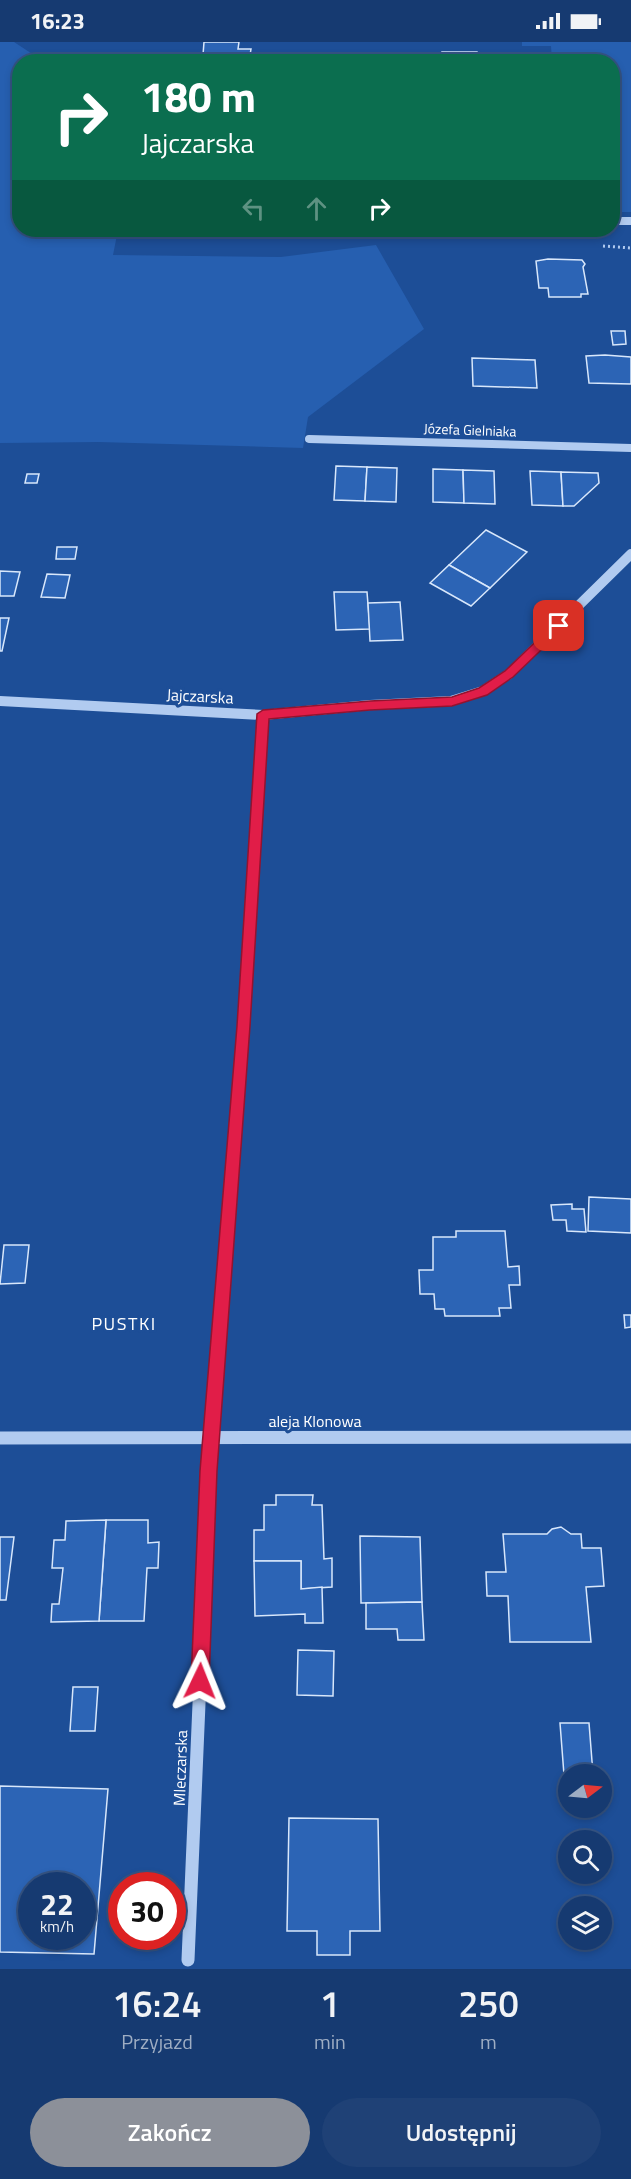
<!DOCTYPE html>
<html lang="pl">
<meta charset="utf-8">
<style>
:root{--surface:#163a71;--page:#1f4176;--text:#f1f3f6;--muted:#9eadc3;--line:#355484;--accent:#8c9099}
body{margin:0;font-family:"Titillium Web",sans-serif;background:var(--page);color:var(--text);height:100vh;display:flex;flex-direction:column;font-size:22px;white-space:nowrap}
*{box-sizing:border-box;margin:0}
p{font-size:20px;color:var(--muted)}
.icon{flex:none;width:33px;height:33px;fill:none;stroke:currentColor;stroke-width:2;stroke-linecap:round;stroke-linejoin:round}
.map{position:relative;height:1927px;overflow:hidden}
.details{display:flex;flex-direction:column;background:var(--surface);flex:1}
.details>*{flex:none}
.guide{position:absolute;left:12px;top:12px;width:608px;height:183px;border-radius:24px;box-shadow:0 3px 9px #0003,0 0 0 2px var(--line);background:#0b6e4f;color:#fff;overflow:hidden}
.needle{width:39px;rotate:74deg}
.tools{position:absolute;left:558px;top:1722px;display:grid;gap:12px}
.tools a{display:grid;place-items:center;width:54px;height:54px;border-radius:50%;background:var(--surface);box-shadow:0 3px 9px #0003,0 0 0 2px var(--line);font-size:30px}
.speed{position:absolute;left:18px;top:1830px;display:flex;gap:12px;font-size:30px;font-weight:700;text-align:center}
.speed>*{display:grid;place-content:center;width:78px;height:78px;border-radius:50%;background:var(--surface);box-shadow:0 3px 9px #0003,0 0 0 2px var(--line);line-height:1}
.speed small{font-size:15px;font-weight:400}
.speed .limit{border:9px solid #d22;background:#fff;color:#111}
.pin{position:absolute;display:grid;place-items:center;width:51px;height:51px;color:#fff;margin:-26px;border-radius:12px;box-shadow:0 3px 9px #0006}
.me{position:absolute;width:66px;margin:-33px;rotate:2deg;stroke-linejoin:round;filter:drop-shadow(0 0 4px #0008)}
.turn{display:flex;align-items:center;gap:21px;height:126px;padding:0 30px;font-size:27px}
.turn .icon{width:78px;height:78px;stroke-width:2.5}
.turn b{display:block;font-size:42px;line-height:51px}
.lanes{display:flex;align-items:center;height:57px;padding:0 30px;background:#0003;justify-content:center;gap:30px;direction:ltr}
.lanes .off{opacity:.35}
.eta{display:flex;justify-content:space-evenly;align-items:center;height:102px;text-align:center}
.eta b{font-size:36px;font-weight:600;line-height:42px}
.action{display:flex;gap:12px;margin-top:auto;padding:12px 30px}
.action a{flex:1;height:69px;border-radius:36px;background:var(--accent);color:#fff;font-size:24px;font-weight:600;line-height:69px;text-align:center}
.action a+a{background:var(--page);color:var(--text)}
.status{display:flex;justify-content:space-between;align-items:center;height:42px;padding:0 30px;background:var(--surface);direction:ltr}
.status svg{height:16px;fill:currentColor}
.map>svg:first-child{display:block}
.green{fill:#265fb0}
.building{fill:#2c64b5;stroke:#d8e7fb;stroke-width:1.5;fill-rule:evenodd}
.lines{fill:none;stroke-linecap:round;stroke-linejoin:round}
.path{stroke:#b1cbf0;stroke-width:3;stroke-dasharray:2 3;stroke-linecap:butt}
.minor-far2{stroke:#b1cbf0;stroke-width:8}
.minor-far1{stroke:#b1cbf0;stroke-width:10}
.minor{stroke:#b1cbf0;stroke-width:13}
.route{fill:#e11d48;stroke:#92132f;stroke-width:1.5}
.labels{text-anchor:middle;stroke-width:6;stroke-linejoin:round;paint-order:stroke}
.far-street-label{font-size:14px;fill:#fff;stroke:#1d4e97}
.street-label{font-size:16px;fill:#fff;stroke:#1d4e97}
.neighbourhood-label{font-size:18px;letter-spacing:1.5px;fill:#fff;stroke:#1d4e97}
</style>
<div class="status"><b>16:23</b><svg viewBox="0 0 49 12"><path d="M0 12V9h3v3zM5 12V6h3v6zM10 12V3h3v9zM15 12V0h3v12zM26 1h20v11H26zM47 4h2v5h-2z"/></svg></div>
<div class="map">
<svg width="631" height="1927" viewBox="0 0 631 1927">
<rect width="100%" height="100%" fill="#1d4e97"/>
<!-- green -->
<g class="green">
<polygon points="0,0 14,0 43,19 20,20 20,188 118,188 113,213 281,215 376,203 424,287 308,375 303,406 99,400 0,401"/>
<polygon points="522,0 631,0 631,170 612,170 612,20 552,19 551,4 522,4"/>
</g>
<!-- building -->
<g class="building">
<polygon points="204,0 239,0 238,7 251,7 250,13 203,13"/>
<polygon points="442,10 477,10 478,20 429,20 442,18"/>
<polygon points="203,13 250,13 250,20 202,20"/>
<polygon points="548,217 582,218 585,222 583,225 588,252 581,252 581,255 549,255 548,246 539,246 536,219"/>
<polygon points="611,289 625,289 626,302 613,303"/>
<polygon points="605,313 631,315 631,342 589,341 586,314"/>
<polygon points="472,316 535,318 537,346 473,344"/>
<polygon points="336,424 367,425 365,459 334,458"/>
<polygon points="367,425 397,426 396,460 365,459"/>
<polygon points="433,427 463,428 464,461 433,460"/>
<polygon points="463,428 494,429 495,462 464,461"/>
<polygon points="530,429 561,430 563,464 532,463"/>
<polygon points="561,430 598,431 599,441 574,464 563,464"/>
<polygon points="27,432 39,432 37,441 25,441"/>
<polygon points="486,488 527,510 490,546 449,523"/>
<polygon points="57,505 77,505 75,517 56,517"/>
<polygon points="449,523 490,546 471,564 430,541"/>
<polygon points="0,529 20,530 14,554 0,554"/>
<polygon points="47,532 70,533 65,556 41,555"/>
<polygon points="334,550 367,550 370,587 336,588"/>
<polygon points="400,560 403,598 370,599 368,561"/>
<polygon points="0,576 9,576 2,609 0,609"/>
<polygon points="589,1155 631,1157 631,1191 588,1189"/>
<polygon points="572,1162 572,1167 584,1167 586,1190 567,1189 566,1178 553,1178 551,1163"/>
<polygon points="456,1189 505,1189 508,1225 519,1224 520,1243 509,1243 511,1266 499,1266 500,1274 445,1274 444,1267 435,1267 434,1252 420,1252 419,1228 433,1228 433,1195 456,1195"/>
<polygon points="4,1203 29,1203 25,1241 0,1242"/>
<polygon points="624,1273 631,1273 631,1285 625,1286"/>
<polygon points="276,1453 313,1453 312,1463 322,1463 324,1517 332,1516 332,1545 301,1547 301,1519 254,1519 254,1488 264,1488 264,1463 276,1463"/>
<polygon points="106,1478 148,1478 148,1501 159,1500 158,1526 147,1526 144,1579 99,1579"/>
<polygon points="106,1478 99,1579 51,1580 52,1562 59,1562 63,1526 52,1526 54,1498 65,1498 66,1479"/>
<polygon points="561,1485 571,1492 581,1492 582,1506 601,1506 604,1544 586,1545 591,1600 510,1600 508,1554 487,1554 486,1530 506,1530 503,1492 547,1492 552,1487"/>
<polygon points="360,1494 420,1495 422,1560 361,1561"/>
<polygon points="0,1495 14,1495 6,1558 0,1558"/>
<polygon points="254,1519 301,1519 301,1547 322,1545 323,1581 305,1581 305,1572 255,1574"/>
<polygon points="422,1560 424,1598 398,1598 397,1587 366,1587 366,1561"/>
<polygon points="298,1608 334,1609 333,1654 297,1653"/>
<polygon points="73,1645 98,1645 95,1689 70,1689"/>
<polygon points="560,1681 589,1681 593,1732 564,1733"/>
<path d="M0 1744 108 1747 94 1912 0 1910ZM32 1844H82V1894H32Z"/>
<polygon points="289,1776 378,1777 380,1889 350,1889 350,1913 317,1913 317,1889 287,1889"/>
</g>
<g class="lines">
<!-- path -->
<polyline class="path" points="603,204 631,206"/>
<!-- minor-far2 -->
<g class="minor-far2">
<polyline points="612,179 631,179"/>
<polyline points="258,190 328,188"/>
<polyline points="309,397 631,406"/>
</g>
<!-- minor-far1 -->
<g class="minor-far1">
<polyline points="0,659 263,673 370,663 451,659 483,649 509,632 631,512"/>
<polyline points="234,1111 263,673"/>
</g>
<!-- minor -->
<g class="minor">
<polyline points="0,1396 631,1395"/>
<polyline points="188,1918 209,1429 234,1110"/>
</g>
</g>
<!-- route -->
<polygon class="route" points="559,579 565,584 563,587 513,635 487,653 452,664 370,668 269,677 250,984 217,1429 209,1639 206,1645 200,1647 194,1645 191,1639 200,1429 237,984 257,672 263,668 370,659 452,655 479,646 505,629 555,581"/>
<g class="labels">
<!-- far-street labels -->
<g class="far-street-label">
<text transform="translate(470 388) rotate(2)" y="5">Józefa Gielniaka</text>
</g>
<!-- street labels -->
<g class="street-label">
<text transform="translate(200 654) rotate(3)" y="6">Jajczarska</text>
<text x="315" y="1385">aleja Klonowa</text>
<text transform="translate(180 1726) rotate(-88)" y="6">Mleczarska</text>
</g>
<!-- neighbourhood labels -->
<g class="neighbourhood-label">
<text x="124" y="1288">PUSTKI</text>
</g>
</g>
</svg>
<div class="tools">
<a><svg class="needle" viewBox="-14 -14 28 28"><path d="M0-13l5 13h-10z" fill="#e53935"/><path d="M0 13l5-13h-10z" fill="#9eadc3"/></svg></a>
<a><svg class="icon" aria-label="search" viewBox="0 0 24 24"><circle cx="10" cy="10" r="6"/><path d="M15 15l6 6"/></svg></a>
<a><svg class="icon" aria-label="layers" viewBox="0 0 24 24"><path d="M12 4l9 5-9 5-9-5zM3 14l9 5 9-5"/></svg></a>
</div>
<div class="speed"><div>22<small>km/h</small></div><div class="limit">30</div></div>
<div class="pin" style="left:559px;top:584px;background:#d93025"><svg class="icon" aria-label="arrive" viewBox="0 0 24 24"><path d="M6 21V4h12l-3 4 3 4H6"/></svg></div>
<svg class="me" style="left:200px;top:1639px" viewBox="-20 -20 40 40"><path d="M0-17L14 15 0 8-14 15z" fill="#e11d48" stroke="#fff" stroke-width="4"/></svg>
<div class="guide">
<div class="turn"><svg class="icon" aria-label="right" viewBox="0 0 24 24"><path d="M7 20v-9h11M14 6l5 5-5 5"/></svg><div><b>180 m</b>Jajczarska</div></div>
<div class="lanes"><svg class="icon off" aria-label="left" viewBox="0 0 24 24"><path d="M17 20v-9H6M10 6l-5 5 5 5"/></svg><svg class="icon off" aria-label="ahead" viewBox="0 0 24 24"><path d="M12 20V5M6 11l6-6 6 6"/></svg><svg class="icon" aria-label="right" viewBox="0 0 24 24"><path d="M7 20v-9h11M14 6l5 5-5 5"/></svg></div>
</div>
</div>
<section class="details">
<div class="eta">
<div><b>16:24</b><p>Przyjazd</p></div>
<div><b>1</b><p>min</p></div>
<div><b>250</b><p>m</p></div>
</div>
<div class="action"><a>Zakończ</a><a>Udostępnij</a></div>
</section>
